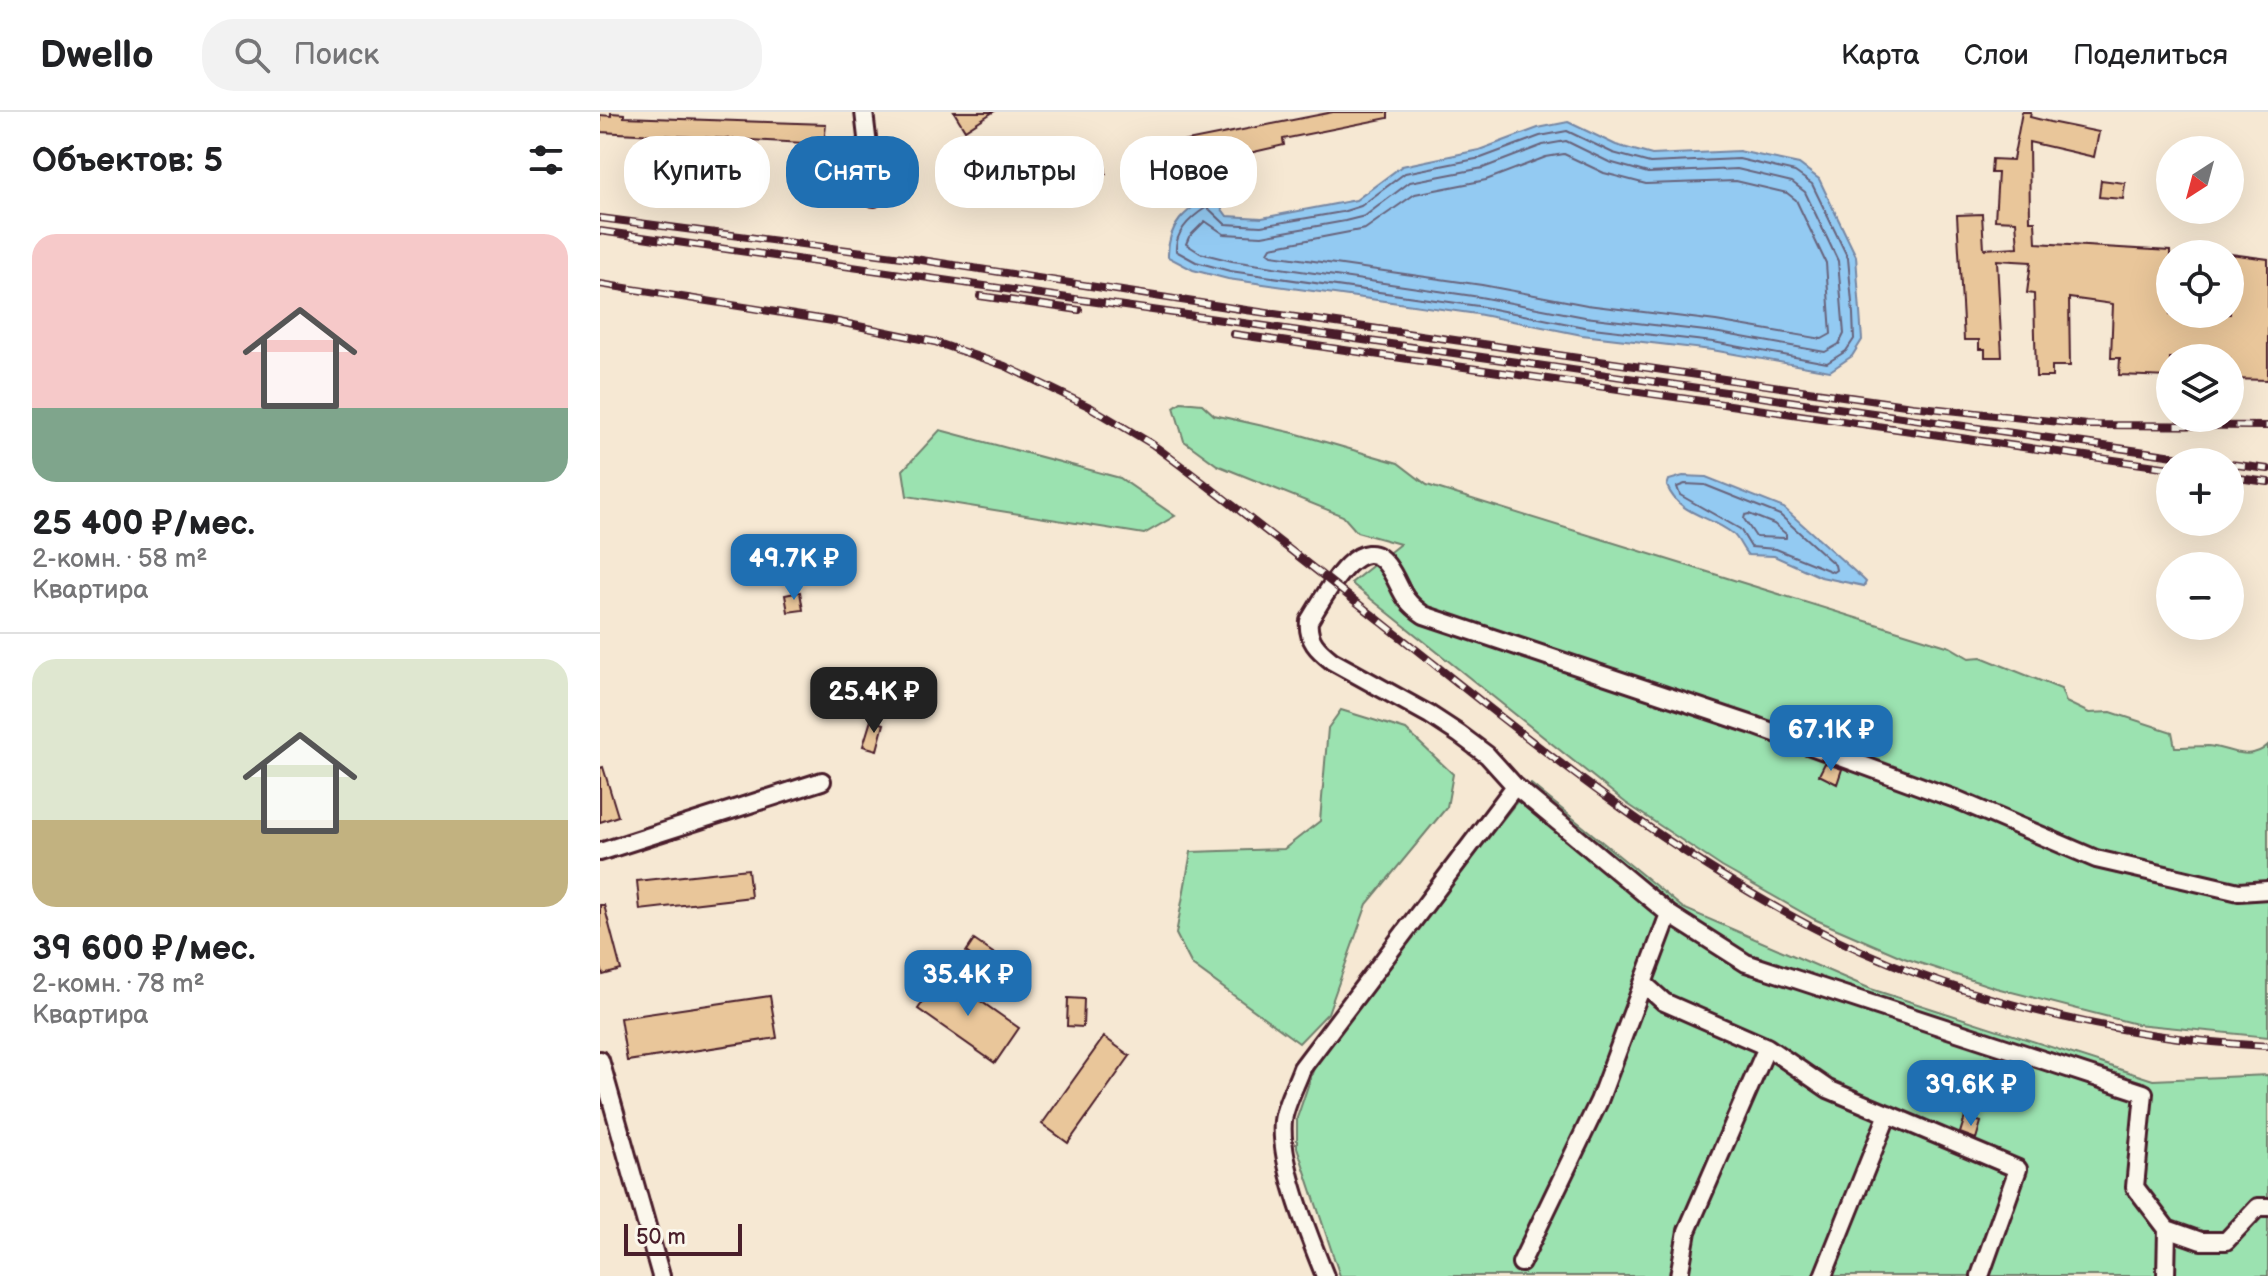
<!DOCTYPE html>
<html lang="ru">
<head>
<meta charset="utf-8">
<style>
  :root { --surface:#fff; --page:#f2f2f2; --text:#202124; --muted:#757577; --line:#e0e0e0; --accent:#1f6fb2 }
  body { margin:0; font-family:"Balsamiq Sans",sans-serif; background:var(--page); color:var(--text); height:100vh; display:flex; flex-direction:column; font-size:30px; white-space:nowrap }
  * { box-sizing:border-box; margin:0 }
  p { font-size:26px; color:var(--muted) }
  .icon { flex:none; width:44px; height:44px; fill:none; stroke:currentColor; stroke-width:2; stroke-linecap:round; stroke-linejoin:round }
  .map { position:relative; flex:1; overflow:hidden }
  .details { display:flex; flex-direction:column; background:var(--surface); width:600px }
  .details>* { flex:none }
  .guide { position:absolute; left:24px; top:24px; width:760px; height:72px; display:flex; gap:16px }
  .needle { width:52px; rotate:216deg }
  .buttons { position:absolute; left:1556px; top:24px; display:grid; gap:16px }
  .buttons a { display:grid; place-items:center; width:88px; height:88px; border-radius:50%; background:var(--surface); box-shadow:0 8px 32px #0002; font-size:40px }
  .scale { position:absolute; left:24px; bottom:20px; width:118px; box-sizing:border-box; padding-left:8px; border:4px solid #4a1f2b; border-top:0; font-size:22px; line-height:28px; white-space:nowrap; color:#4a1f2b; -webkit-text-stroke:6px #fbf7ec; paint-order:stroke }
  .price { position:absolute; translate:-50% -68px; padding:0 18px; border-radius:16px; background:var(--accent); color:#fff; font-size:26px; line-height:52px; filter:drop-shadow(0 2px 4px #0008) }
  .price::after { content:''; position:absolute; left:50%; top:48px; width:24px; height:18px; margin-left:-12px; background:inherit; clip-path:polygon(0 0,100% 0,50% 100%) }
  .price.current { background:#222; color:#fff }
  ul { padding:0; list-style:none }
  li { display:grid; align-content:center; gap:16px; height:424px; padding:0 32px }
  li+li { border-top:2px solid var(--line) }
  li span { display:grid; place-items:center; height:248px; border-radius:24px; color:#555 }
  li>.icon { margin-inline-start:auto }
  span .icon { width:144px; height:144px; fill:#fffc; stroke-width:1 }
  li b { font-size:34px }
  h2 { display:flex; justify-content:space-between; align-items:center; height:96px; padding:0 32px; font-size:34px }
  .tag { padding:0 28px; border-radius:32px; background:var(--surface); box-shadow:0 8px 32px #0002; font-size:28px; line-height:72px }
  .tag.current { background:var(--accent); color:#fff }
  header { display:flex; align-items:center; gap:48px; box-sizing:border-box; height:112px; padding:0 40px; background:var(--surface); border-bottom:2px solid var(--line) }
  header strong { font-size:38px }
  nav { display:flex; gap:44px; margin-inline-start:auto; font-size:28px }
  .search { width:560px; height:72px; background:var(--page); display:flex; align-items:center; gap:20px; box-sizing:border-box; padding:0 28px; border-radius:32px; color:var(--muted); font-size:30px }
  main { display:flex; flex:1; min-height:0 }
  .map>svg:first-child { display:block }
  .green { fill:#9be2b0; stroke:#72806e; stroke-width:2 }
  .water { fill:#93caf2; stroke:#7686a2; stroke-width:2 }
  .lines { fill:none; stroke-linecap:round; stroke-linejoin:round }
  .shore { stroke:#67637b; stroke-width:2 }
  .building { fill:#e9c69a; stroke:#4a1f2b; stroke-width:2 }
  .minor-casing { stroke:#4a1f2b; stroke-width:22 }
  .minor { stroke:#fbf7ec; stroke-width:16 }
  .rail-casing { stroke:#4a1f2b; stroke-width:8 }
  .rail { stroke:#fbf7ec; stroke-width:5; stroke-dasharray:15; stroke-linecap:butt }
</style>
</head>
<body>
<header>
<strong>Dwello</strong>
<div class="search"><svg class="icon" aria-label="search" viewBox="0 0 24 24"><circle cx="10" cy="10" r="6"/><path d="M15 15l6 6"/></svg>Поиск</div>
<nav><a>Карта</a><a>Слои</a><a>Поделиться</a></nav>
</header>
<main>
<section class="details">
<h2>Объектов: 5<svg class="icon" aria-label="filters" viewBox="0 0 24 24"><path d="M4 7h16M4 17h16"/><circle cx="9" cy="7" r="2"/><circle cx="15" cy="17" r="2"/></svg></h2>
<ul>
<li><span style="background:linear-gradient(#f6c9c9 70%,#7fa58c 0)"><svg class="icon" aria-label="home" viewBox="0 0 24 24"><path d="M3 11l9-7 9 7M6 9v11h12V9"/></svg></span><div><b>25 400 ₽/мес.</b><p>2-комн. · 58 m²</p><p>Квартира</p></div></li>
<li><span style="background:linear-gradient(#dfe7d0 65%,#c2b280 0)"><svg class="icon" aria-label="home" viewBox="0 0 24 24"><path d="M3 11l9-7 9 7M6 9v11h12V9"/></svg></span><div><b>39 600 ₽/мес.</b><p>2-комн. · 78 m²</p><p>Квартира</p></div></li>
</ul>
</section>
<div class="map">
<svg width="1668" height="1164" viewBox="0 0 1668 1164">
  <rect width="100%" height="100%" fill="#f6e8d3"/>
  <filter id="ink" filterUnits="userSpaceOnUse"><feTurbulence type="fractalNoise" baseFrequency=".0125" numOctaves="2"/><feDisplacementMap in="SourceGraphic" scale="16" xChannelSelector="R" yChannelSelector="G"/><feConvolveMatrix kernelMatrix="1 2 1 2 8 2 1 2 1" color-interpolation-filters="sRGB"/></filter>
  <g filter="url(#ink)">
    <path class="green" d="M581 290 602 292 614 303 694 321 798 351 827 373 1350 535 1369 546 1381 545 1461 577 1466 590 1489 601 1511 600 1572 620 1575 635C1586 635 1597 634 1608 634 1630 636 1649 651 1668 633V925L1536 912 1396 876 1304 846 1214 807 1122 755 1026 691 751 471 800 432 757 420 743 404 617 353 584 329 574 295Z
      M340 318 520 366 575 404 544 422 307 384 303 358Z
      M741 598 806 618 853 662 847 695 767 792 728 901 699 931 592 853 576 822 591 740 684 737 720 709 728 616Z
      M931 672 1083 796 1271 877 1553 968 1668 963V1164H740L697 1035V1006L714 956 788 853Z"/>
    <path class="water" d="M968 10 1016 33 1052 43 1139 39 1199 52 1219 67 1256 144 1262 228 1252 244 1230 259 1112 238 982 223 877 202 628 167 593 158 568 145C567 112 586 99 611 82L627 104 662 106 756 88 802 54 879 38 938 16Z
      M1083 364 1106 365 1184 396 1262 466 1266 470 1264 474 1221 465 1174 444 1148 443C1142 437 1139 427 1133 422 1110 403 1080 404 1067 374L1069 368Z"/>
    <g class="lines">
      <path class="shore" d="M967 19 1013 41 1050 51 1139 47 1195 60 1212 72 1248 146 1253 202 1254 227 1246 239 1227 251 1113 230 984 215 878 194 630 159 596 150 576 139C575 120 591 105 607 95L625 112 661 114 742 100 761 94 805 61 881 46 940 24Z
        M966 29 1009 50 1048 61 1137 57 1192 70 1205 80 1238 149 1244 222 1239 232 1225 240 1114 220 985 205 880 185 632 149 600 141 586 132 589 125 605 109 624 122 662 124 745 109 765 104 810 70 883 56 943 33Z
        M964 42 1004 61 1046 72 1136 69 1187 81 1196 88 1226 151 1231 222 1222 227 1116 209 987 193 882 173 672 143 668 140 671 135 765 117 815 82 886 68 946 45Z
        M1085 372 1105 373 1180 403 1235 453 1236 458 1233 460 1176 437 1151 435 1140 417 1080 383 1077 375Z
        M1149 402 1174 412 1186 422V426L1156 425 1144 407 1145 403Z"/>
    </g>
    <path class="building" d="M354 0H393L365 18Z
      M733 0H788V6L683 27 684 33 632 45 630 38 531 57 527 41Z
      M1422 0H1431L1430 5 1450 10 1499 20 1494 45 1429 30 1430 109H1435L1436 131 1570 139V202H1630V142L1668 147V268L1630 267V246H1570V265L1519 263 1520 246H1511L1513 192 1469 186 1470 254H1452V265H1436L1434 182 1427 181 1431 150 1397 148 1402 245H1385V237H1379V228H1364L1357 103 1382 102 1384 137 1418 135 1416 109 1395 108 1398 61H1391L1392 47 1413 48Z
      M11 1 24 2V5L226 12 224 32 0 20V3L11 4Z
      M504 46 506 62 478 64 479 76 451 79 450 67 440 68 438 52Z
      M1501 68 1525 71 1523 87 1499 85Z
      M220 424 237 429 230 452 213 447Z
      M200 480 203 498 188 500 185 483Z
      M271 608 284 612 277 638 263 634Z
      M1225 651 1242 657 1237 672 1219 663Z
      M3 655 18 704 0 710V656Z
      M148 757 151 785 40 798 37 769Z
      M0 793H4L21 858 3 863 0 852Z
      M374 828 399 845 390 857 366 840Z
      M342 862 419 916 395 951 318 897Z
      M170 884 177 926 27 949 20 906Z
      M468 886 484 887 483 915 467 914Z
      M504 925 530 944 468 1031 442 1012Z
      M1365 1005 1381 1010 1376 1027 1360 1021Z"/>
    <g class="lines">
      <g class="minor-casing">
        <path id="minor" d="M264 0 274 85
          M0 740 222 669
          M1043 871 1064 890 1167 935 1087 1119 1079 1164
          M1167 935 1228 977 1418 1057 1380 1164
          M0 948 61 1164
          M1567 1117 1601 1129H1626L1658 1095H1668
          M921 1151 999 989 1069 802
          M725 1164C709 1124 679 1052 683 1009 685 992 696 973 702 956L915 674
          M1223 1164 1288 1002
          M1566 1164 1567 1117 1535 1075 1544 981 1146 851 1069 802 915 674 887 643 859 622 830 603 732 549C718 538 707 528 709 509 722 489 759 414 787 453 803 475 798 485 824 503L1156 614 1358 688 1496 747 1639 780 1668 778"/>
      </g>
      <use href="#minor" class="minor"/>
      <g class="rail-casing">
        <path id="rail" d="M0 106 302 145 646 198 1312 294 1487 313 1668 314
          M0 119 1616 350
          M0 172 239 210 335 230 405 254 490 295 552 332C648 403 741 478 834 552 955 649 1075 743 1212 815 1345 885 1519 927 1668 934
          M380 184 479 198
          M633 222 1570 356
          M1630 352 1668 357
          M1630 365 1668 370"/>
      </g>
      <use href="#rail" class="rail"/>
    </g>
  </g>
</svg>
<div class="buttons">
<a><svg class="needle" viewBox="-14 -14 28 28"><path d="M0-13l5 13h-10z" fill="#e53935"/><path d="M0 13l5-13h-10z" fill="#757577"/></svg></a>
<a><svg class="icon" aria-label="locate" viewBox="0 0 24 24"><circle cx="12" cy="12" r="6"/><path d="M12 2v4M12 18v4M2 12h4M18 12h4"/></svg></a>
<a><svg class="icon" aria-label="layers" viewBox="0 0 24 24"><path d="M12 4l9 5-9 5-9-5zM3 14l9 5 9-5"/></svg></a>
<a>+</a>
<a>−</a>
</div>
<div class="scale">50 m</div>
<b class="price" style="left:194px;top:490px">49.7K ₽</b>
<b class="price current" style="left:274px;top:623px">25.4K ₽</b>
<b class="price" style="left:1231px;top:661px">67.1K ₽</b>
<b class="price" style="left:368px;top:906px">35.4K ₽</b>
<b class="price" style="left:1371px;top:1016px">39.6K ₽</b>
<div class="guide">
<a class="tag">Купить</a>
<a class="tag current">Снять</a>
<a class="tag">Фильтры</a>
<a class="tag">Новое</a>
</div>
</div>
</main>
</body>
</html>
